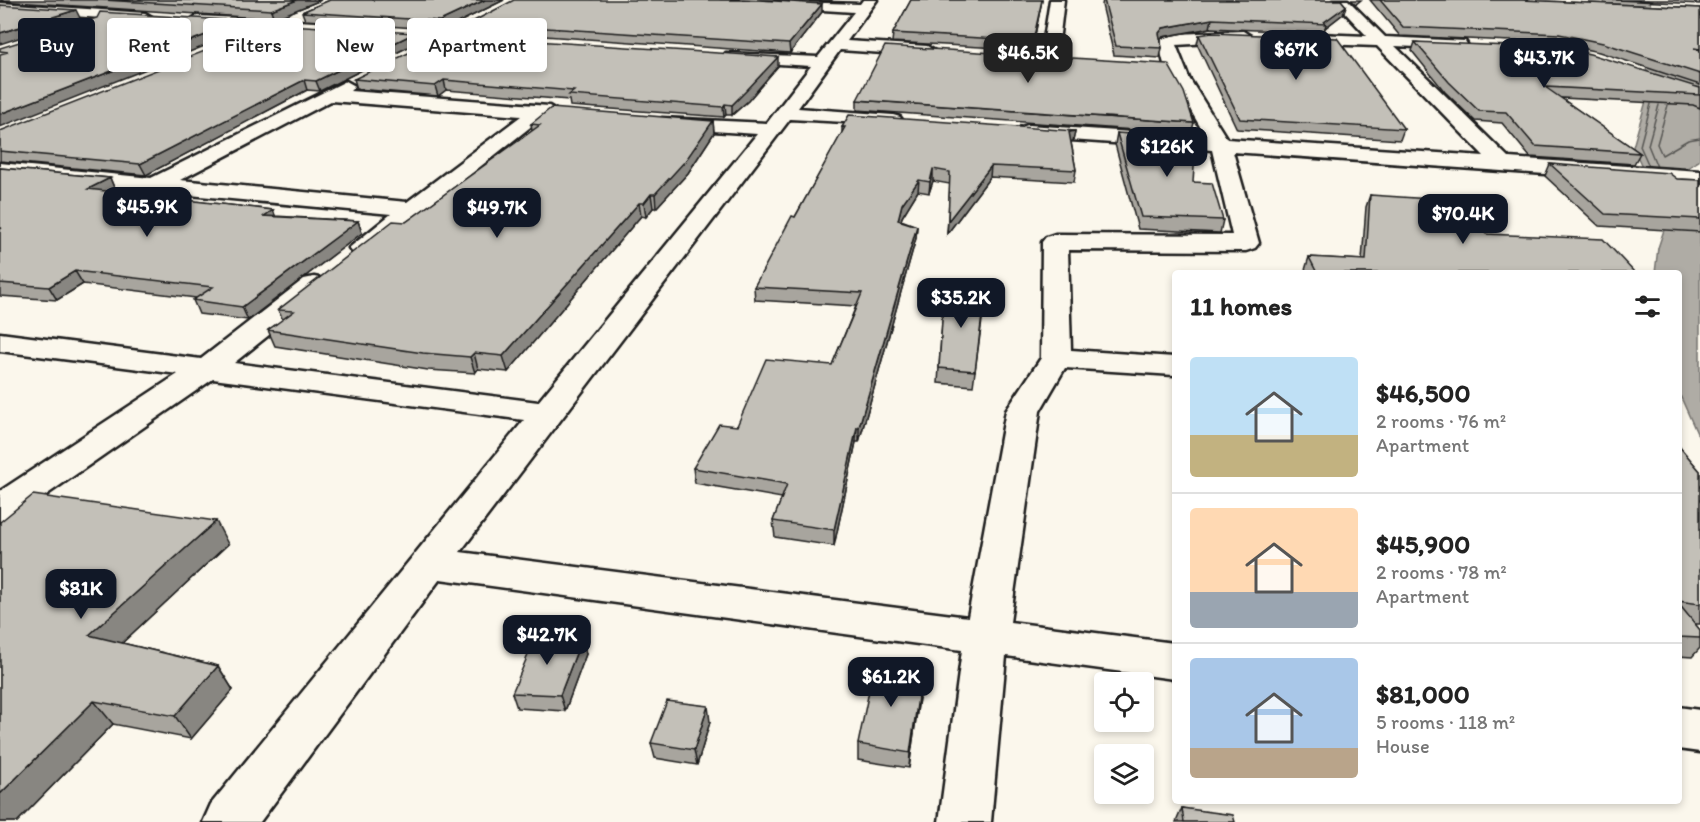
<!DOCTYPE html>
<html lang="en">
<head>
<meta charset="utf-8">
<style>
  :root { --surface:#fff; --page:#f6f6f6; --text:#222; --muted:#767676; --line:#e0e0e0; --accent:#111827 }
  body { margin:0; font-family:Itim,sans-serif; background:var(--page); color:var(--text); height:100vh; display:flex; flex-direction:column; font-size:22px; white-space:nowrap }
  * { box-sizing:border-box; margin:0 }
  p { font-size:20px; color:var(--muted) }
  .icon { flex:none; width:33px; height:33px; fill:none; stroke:currentColor; stroke-width:2; stroke-linecap:round; stroke-linejoin:round }
  .map { position:relative; flex:1; overflow:hidden }
  .panel { position:absolute; left:1172px; top:270px; width:510px; height:534px; display:flex; flex-direction:column; background:var(--surface); border-radius:6px; box-shadow:0 3px 9px #0003 }
  .panel>* { flex:none }
  .guide { position:absolute; left:18px; top:18px; width:570px; height:54px; display:flex; gap:12px }
  .controls { position:absolute; left:1094px; top:672px; display:grid; gap:12px }
  .controls a { display:grid; place-items:center; width:60px; height:60px; border-radius:6px; background:var(--surface); box-shadow:0 3px 9px #0003; font-size:30px }
  .price { position:absolute; translate:-50% -51px; padding:0 14px; border-radius:12px; background:var(--accent); color:#fff; font-size:20px; line-height:39px; filter:drop-shadow(0 2px 3px #0008) }
  .price::after { content:''; position:absolute; left:50%; top:36px; width:18px; height:14px; margin-left:-9px; background:inherit; clip-path:polygon(0 0,100% 0,50% 100%) }
  .price.selected { background:#222; color:#fff }
  ul { padding:0; list-style:none }
  li { display:flex; align-items:center; gap:18px; height:150px; padding:0 18px }
  li+li { border-top:2px solid var(--line) }
  li span { display:grid; place-items:center; flex:none; width:168px; height:120px; border-radius:6px; color:#555 }
  li>.icon { margin-inline-start:auto }
  span .icon { width:72px; height:72px; fill:#fffc; stroke-width:1 }
  li b { font-size:26px }
  h2 { display:flex; justify-content:space-between; align-items:center; height:72px; padding:0 18px; font-size:26px }
  .tag { padding:0 21px; border-radius:6px; background:var(--surface); box-shadow:0 3px 9px #0003; font-size:21px; line-height:54px }
  .tag.selected { background:var(--accent); color:#fff }
  .map>svg:first-child { display:block }
  .water { fill:#afaca5; stroke:#74726e; stroke-width:1.5 }
  .lines { fill:none; stroke-linecap:round; stroke-linejoin:round }
  .shore { stroke:#575653; stroke-width:1.5 }
  .minor-casing { stroke:#1c1c1c; stroke-width:5 }
  .minor { fill:#fbf7ec; fill-rule:evenodd }
  .wall { fill:#a8a59e; stroke:#1c1c1c; stroke-width:1.5 }
  .shaded-wall { fill:#888681; stroke:#1c1c1c; stroke-width:1.5 }
  .building { fill:#c3c0b8; stroke:#1c1c1c; stroke-width:1.5 }
</style>
</head>
<body>
<div class="map">
<svg width="1700" height="822" viewBox="0 0 1700 822">
  <rect width="100%" height="100%" fill="#fbf7ec"/>
  <filter id="ink" filterUnits="userSpaceOnUse"><feTurbulence type="fractalNoise" baseFrequency=".0167" numOctaves="2"/><feDisplacementMap in="SourceGraphic" scale="12" xChannelSelector="R" yChannelSelector="G"/><feConvolveMatrix kernelMatrix="1 2 1 2 8 2 1 2 1" color-interpolation-filters="sRGB"/></filter>
  <g filter="url(#ink)">
    <path class="water" d="M1603 0H1648L1679 58 1700 77V160L1663 184 1700 232V440L1679 393 1678 273H1655L1658 248 1667 221 1633 147 1650 87 1642 47 1614 18Z"/>
    <g class="lines">
      <path class="shore" d="M1668 105 1657 144 1662 155 1688 140 1700 138
        M1649 166 1640 146 1651 104
        M1657 167 1648 145 1659 105"/>
      <g class="minor-casing">
        <path id="minor" d="M722 0 860 4 863 0H877L847 41 927 46 935 51 927 56 840 50 798 108 893 115 900 117 903 121 900 125 790 119 460 552 968 617 1006 411 1041 358 1042 242 1046 237 1055 234 1232 235 1212 150 1028 137 1021 135 1018 131 1021 127 1028 125 1206 137 1164 64 1161 52 1162 39 1178 34 1243 31 1251 36 1243 41 1176 45 1189 78 1227 139 1484 156 1377 46 1292 43 1284 38 1292 33 1367 36 1333 0H1348L1385 37 1465 41 1467 44 1459 49 1395 46 1509 158 1700 171V185L1233 152 1259 243 1255 248 1246 251 1068 250 1071 350 1174 357V375L1065 368 1040 411 1010 622 1174 643V679L1006 656 991 822H939L962 650 440 579 260 822H203L211 804 524 420 213 379 13 518 0 522V491L178 374 0 351V333L201 359 304 279 314 277 324 279 328 285 324 291 234 363 538 402 757 134 669 128 662 126 659 122 662 118 767 123 811 66 732 61 724 56 726 53 818 57 854 12 729 4Z
          M1050 0H1064L1057 59 1049 64 1041 59Z
          M0 3 145 13 152 17 145 21 0 11Z
          M197 16 316 22 324 27 316 32 192 23 190 20Z
          M370 25 489 33 497 38 489 43 365 33 362 30Z
          M346 81 355 86 350 91 549 106 559 112 556 116 543 117 371 253 362 256 353 253 349 248 391 214 0 177V163L151 178ZM331 101 521 116 407 202 180 180Z
          M1678 707 1700 710V752L1678 749Z"/>
      </g>
      <use href="#minor" class="minor"/>
    </g>
    <path class="wall" d="M0 0H321L274 19 0 1Z
      M330 0H504L443 30 305 20 302 12Z
      M789 0H832L831 1Z
      M911 0H1042L1032 50 892 42 893 33Z
      M1103 0H1341L1346 6 1343 14 1325 28 1324 33 1210 28 1162 37 1160 39 1162 48 1160 58 1114 55 1102 5Z
      M1351 0H1361L1356 4Z
      M1370 0H1522L1700 8V85L1599 52 1555 43 1400 36Z
      M1616 0H1700V4Z
      M822 12 790 53 472 31 470 23Z
      M1199 35 1404 129 1400 140 1237 129 1197 44Z
      M418 42 320 91 307 90 146 175 0 161V131Z
      M1415 42 1700 88V108L1693 105 1561 98 1640 153 1634 164 1530 157 1502 123 1475 121 1445 92 1412 51Z
      M778 66 748 101 732 115H726L724 117 570 106 569 100 446 90 438 96 357 89 354 79Z
      M857 100 1194 123 1191 134 857 110Z
      M713 121 714 133 688 173 656 208H653L646 217 641 216 508 372 478 369 475 373 428 370 275 346 268 330 283 320 278 310 406 222 532 131 531 124Z
      M842 127 1075 131 1073 141 1071 142 1076 170 1074 182 990 177 947 234 950 184 933 181 929 193 918 191 902 217 901 220 917 226 916 238 859 442H856L834 546 775 537 773 521 782 498 695 483 693 468 737 426 832 365 856 306 755 300 754 287 795 217 842 133Z
      M1117 133 1193 182 1223 220 1220 233 1138 229 1115 144Z
      M1550 164 1677 179 1700 180V232L1599 226 1545 176Z
      M0 168 110 178 115 190 113 192 273 210 275 216 358 221 362 233 248 320 199 314 193 300 196 298 83 284 57 300 0 296Z
      M1370 195 1486 234 1635 273H1306L1305 270 1309 257 1362 260 1366 207Z
      M944 289 984 306 973 386 938 383Z
      M1678 445 1700 471V624H1695L1700 630V648L1692 657 1678 656Z
      M0 522 228 544 122 643 218 666 233 690 191 739 113 724 17 822H0Z
      M582 638 586 654 565 711 517 708 512 693Z
      M921 684 909 768 858 760V744Z
      M710 722 697 765 655 758 651 743Z
      M1182 808 1235 822H1176Z"/>
    <path class="shaded-wall" d="M297 0H321L274 19 271 10Z
      M485 0H504L443 30 440 21Z
      M1042 0 1032 50 1033 41Z
      M822 4V12L790 53 789 44Z
      M1346 6 1343 14 1325 28 1326 24 1324 22Z
      M76 10 80 18 0 44V33Z
      M1212 19 1210 28 1162 37 1158 42 1159 33 1163 28Z
      M242 21 245 30 0 127V114Z
      M415 33 418 42 320 91 316 81Z
      M778 57V66L748 101 732 115V105Z
      M304 80 307 90 146 175 140 164Z
      M444 80 446 90 438 96 435 86Z
      M725 104 726 115 724 117 723 107Z
      M713 121 714 133 688 173 656 208 655 194Z
      M1075 131 1073 141 1068 143 1069 132Z
      M991 166 990 177 947 234 948 221Z
      M933 169V181L929 193 930 182Z
      M110 178 115 190 94 201 88 189Z
      M919 180 918 191 902 217 898 232V220L902 204Z
      M651 194 653 208 646 217 644 203Z
      M639 203 641 216 508 372 503 356Z
      M273 210 278 223 264 216Z
      M358 221 362 233 248 320 242 307Z
      M917 226 916 238 859 442V427Z
      M75 271 83 284 57 300 49 287Z
      M474 353 478 369 475 373 470 357Z
      M857 427 856 442 834 546V530Z
      M216 521 228 544 106 658 89 635Z
      M582 638 586 654 565 711 560 695Z
      M218 666 233 690 191 739 175 716Z
      M922 669 921 684 909 768 910 753Z
      M94 701 113 724 17 822H0V794Z
      M708 706 710 722 697 765 694 750Z"/>
    <path class="building" d="M103 0H297L271 10Z
      M330 0H485L440 21 302 12Z
      M514 0H759L822 4 789 44 470 23Z
      M911 0H1042L1033 41 893 33Z
      M1104 0H1341L1346 6 1324 22 1326 24 1212 19 1163 28 1159 33 1162 48 1116 46Z
      M1380 0H1522L1700 8V49L1694 48 1700 51V74L1603 43 1559 34 1403 27Z
      M0 5 76 10 0 33Z
      M100 12 242 21 0 114V54L8 52 0 51V48L97 18Z
      M274 24 415 33 316 81 304 80 140 164 0 151V131Z
      M1212 33 1337 38 1404 129 1240 119 1199 35Z
      M446 35 778 57 747 90 732 105 725 104 723 107 569 95 574 91 444 80 435 86 354 79Z
      M1415 42 1559 48 1590 54 1700 88V95L1545 87 1640 153 1535 146 1506 112 1479 111 1449 82Z
      M885 46 1168 64 1184 92 1194 123 857 100Z
      M551 108 713 121 686 160 655 194H651L644 203H639L503 356 474 353 470 357 423 353 268 330 294 311 278 310 393 221 406 222 540 125 531 124Z
      M849 115 1075 131 1069 132 1076 170 991 166 948 221 950 172 933 169 930 182 919 180 902 204 898 220 917 226 859 427H857L834 530 773 521 787 484 693 468 719 424 737 426 766 359 832 365 862 293 754 287 792 216 795 217 845 127H842Z
      M1117 133 1196 139 1193 182 1212 183 1223 220 1141 217Z
      M1550 164 1669 173 1677 179 1700 180V219L1605 214Z
      M0 168 110 178 88 189 273 210 264 216 358 221 242 307 193 300 213 287 75 271 49 287 0 283V229L2 228H0Z
      M1370 195 1461 201 1486 234 1603 239 1635 273H1317L1309 257 1366 260Z
      M944 289 985 292 975 371 939 368Z
      M1678 445 1700 471V604L1678 601Z
      M33 495 216 521 89 635 218 666 175 716 94 701 0 794V522Z
      M1678 603 1700 630V638L1678 637Z
      M536 636 582 638 560 695 512 693Z
      M875 662 922 669 910 753 858 744Z
      M667 701 708 706 694 750 651 743Z
      M1182 808 1233 815 1235 822H1184Z"/>
  </g>
</svg>
<div class="controls">
<a><svg class="icon" aria-label="locate" viewBox="0 0 24 24"><circle cx="12" cy="12" r="6"/><path d="M12 2v4M12 18v4M2 12h4M18 12h4"/></svg></a>
<a><svg class="icon" aria-label="layers" viewBox="0 0 24 24"><path d="M12 4l9 5-9 5-9-5zM3 14l9 5 9-5"/></svg></a>
</div>
<b class="price" style="left:1296px;top:81px">$67K</b>
<b class="price selected" style="left:1028px;top:84px">$46.5K</b>
<b class="price" style="left:1544px;top:89px">$43.7K</b>
<b class="price" style="left:1167px;top:178px">$126K</b>
<b class="price" style="left:147px;top:238px">$45.9K</b>
<b class="price" style="left:497px;top:239px">$49.7K</b>
<b class="price" style="left:1463px;top:245px">$70.4K</b>
<b class="price" style="left:961px;top:329px">$35.2K</b>
<b class="price" style="left:81px;top:620px">$81K</b>
<b class="price" style="left:547px;top:666px">$42.7K</b>
<b class="price" style="left:891px;top:708px">$61.2K</b>
<div class="guide">
<a class="tag selected">Buy</a>
<a class="tag">Rent</a>
<a class="tag">Filters</a>
<a class="tag">New</a>
<a class="tag">Apartment</a>
</div>
<section class="panel">
<h2>11 homes<svg class="icon" aria-label="filters" viewBox="0 0 24 24"><path d="M4 7h16M4 17h16"/><circle cx="9" cy="7" r="2"/><circle cx="15" cy="17" r="2"/></svg></h2>
<ul>
<li><span style="background:linear-gradient(#bfe0f5 65%,#c2b280 0)"><svg class="icon" aria-label="home" viewBox="0 0 24 24"><path d="M3 11l9-7 9 7M6 9v11h12V9"/></svg></span><div><b>$46,500</b><p>2 rooms · 76 m²</p><p>Apartment</p></div></li>
<li><span style="background:linear-gradient(#ffd9b3 70%,#9aa5b1 0)"><svg class="icon" aria-label="home" viewBox="0 0 24 24"><path d="M3 11l9-7 9 7M6 9v11h12V9"/></svg></span><div><b>$45,900</b><p>2 rooms · 78 m²</p><p>Apartment</p></div></li>
<li><span style="background:linear-gradient(#a9c7e8 75%,#b9a48a 0)"><svg class="icon" aria-label="home" viewBox="0 0 24 24"><path d="M3 11l9-7 9 7M6 9v11h12V9"/></svg></span><div><b>$81,000</b><p>5 rooms · 118 m²</p><p>House</p></div></li>
</ul>
</section>
</div>
</body>
</html>
